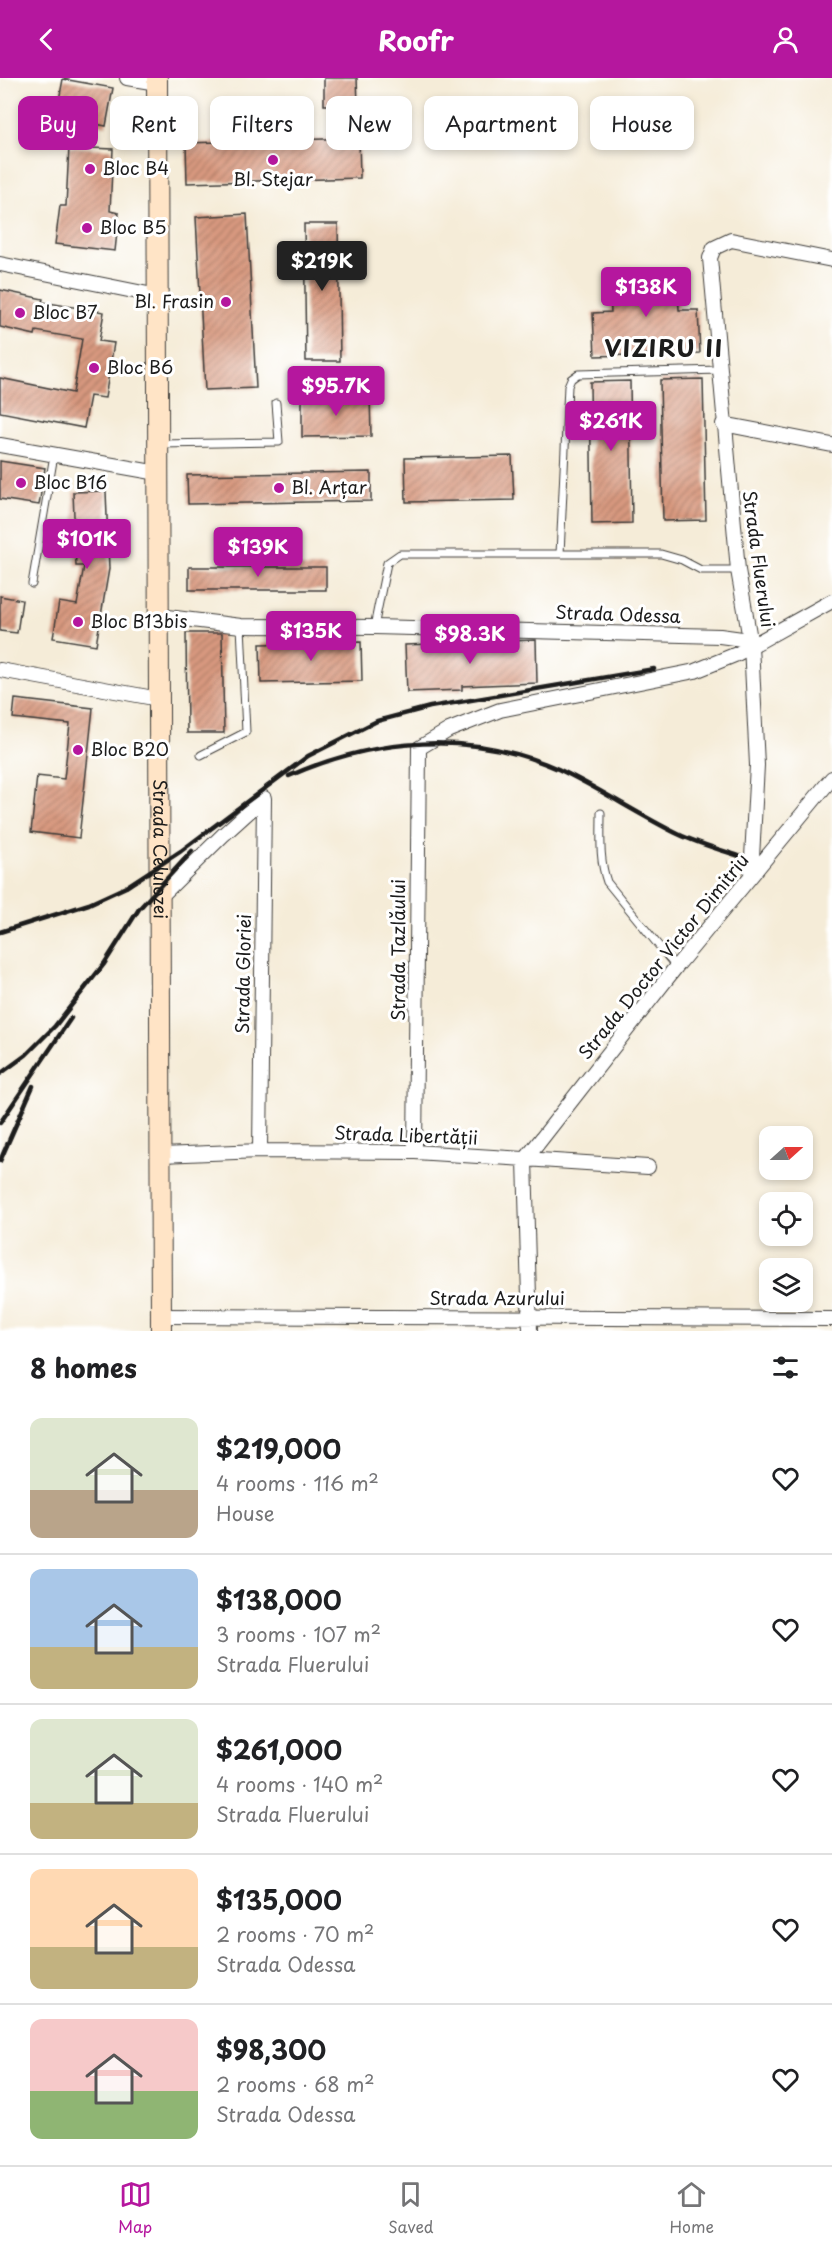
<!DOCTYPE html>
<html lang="en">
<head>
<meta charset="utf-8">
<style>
  :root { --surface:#fff; --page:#f2f2f2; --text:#202124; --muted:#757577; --line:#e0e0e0; --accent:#b5179e }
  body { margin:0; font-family:"Playpen Sans",sans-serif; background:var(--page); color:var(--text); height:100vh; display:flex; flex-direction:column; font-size:22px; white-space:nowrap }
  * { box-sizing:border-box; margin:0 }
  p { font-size:20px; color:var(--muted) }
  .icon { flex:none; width:33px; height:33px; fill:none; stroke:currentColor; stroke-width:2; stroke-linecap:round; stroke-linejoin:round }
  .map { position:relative; height:1253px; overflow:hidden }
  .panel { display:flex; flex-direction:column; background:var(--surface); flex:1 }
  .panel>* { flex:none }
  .top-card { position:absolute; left:18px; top:18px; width:796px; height:54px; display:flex; gap:12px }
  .needle { width:39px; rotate:69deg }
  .controls { position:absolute; left:759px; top:1048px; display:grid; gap:12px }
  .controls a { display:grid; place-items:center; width:54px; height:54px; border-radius:12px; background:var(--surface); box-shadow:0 3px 9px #0003; font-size:30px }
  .price { position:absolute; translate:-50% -51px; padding:0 14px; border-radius:6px; background:var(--accent); color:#fff; font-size:20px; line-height:39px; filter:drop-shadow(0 2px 3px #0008) }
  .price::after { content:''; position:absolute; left:50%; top:36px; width:18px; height:14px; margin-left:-9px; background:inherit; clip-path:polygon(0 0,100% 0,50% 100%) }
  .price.active { background:#222; color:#fff }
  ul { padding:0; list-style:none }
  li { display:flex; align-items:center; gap:18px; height:150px; padding:0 30px }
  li+li { border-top:2px solid var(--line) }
  li span { display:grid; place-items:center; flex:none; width:168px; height:120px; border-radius:12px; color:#555 }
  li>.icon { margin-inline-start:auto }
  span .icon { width:72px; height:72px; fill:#fffc; stroke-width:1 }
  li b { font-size:26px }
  h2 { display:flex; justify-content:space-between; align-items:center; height:72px; padding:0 30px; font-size:26px }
  .pill { padding:0 21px; border-radius:12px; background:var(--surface); box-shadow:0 3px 9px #0003; font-size:21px; line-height:54px }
  .pill.active { background:var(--accent); color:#fff }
  header { display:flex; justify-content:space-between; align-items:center; height:78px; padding:0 30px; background:var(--accent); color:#fff; font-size:27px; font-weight:700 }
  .menu { display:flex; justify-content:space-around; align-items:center; height:84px; border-top:2px solid var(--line); background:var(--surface); font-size:16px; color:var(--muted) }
  .menu a { display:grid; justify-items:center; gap:3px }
  .menu .active { color:var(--accent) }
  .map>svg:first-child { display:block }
  .building { fill:url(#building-hatch) }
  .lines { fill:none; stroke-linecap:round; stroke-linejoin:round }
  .lane-casing { stroke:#3d3b38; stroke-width:9 }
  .street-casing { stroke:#3d3b38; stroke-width:16 }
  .secondary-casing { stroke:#3d3b38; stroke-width:22 }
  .lane { stroke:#fff; stroke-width:7 }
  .street { stroke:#fff; stroke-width:14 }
  .secondary { stroke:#ffe4c6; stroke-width:20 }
  .rail { stroke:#1c1c1c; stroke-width:4.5 }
  .poi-dot { fill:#b5179e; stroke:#fff; stroke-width:2 }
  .labels { text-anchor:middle; stroke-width:6; stroke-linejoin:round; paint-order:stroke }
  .poi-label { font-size:18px; fill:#1c1c1c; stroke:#fff; text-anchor:start }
  .street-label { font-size:18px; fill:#1c1c1c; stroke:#fff }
  .district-label { font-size:24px; font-weight:bold; letter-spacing:1.5px; fill:#1c1c1c; stroke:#fff }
</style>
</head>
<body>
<header><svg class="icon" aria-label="back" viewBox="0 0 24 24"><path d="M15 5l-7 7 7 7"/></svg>Roofr<svg class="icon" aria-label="person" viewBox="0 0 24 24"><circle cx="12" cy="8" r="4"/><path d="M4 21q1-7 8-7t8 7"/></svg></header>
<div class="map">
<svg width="832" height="1253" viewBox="0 0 832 1253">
  <defs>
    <pattern id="building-hatch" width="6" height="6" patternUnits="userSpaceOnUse" patternTransform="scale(1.5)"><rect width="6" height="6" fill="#d8997f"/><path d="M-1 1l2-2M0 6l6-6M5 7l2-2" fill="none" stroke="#ae7c67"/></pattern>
  </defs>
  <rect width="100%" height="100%" fill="#fff"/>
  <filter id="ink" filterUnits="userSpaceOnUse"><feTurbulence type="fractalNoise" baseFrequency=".0167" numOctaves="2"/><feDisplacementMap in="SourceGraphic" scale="12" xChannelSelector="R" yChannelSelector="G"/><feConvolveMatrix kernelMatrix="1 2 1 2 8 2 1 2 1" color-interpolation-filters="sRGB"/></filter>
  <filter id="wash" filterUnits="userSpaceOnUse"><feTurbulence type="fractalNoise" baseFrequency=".008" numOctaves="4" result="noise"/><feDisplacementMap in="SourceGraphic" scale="24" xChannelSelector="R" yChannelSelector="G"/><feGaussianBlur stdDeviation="1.35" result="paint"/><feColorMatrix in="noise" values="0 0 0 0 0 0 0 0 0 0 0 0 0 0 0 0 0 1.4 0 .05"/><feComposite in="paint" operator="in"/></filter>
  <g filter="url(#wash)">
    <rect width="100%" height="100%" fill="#f5ecd8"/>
    <g id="blocks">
      <path class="building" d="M324 0H357L358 27H324Z
        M63 1 113 10 106 48 56 38Z
        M359 60 360 100 187 105 186 65Z
        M69 69 113 71 110 133 119 135 115 173 55 166 60 128H66Z
        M247 136 256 310 205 312 196 139Z
        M304 146H338L340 283H306Z
        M677 194 679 232H698L700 275 595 278 593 235 611 234 609 197Z
        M0 212 43 221 42 224 104 234 99 263 114 265 105 320 90 318 84 350 0 334V300L73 315 82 261 36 253 35 257 0 249Z
        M703 301 706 442 663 443 660 302Z
        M630 303 632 445 592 446 590 304Z
        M370 318 371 358 302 359V319Z
        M512 378 514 422 406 424 405 380Z
        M0 383 45 390 39 427 0 421Z
        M371 394V423L188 426 187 397Z
        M106 413 109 491 96 567 53 560 59 524 77 527 84 488H76L73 414Z
        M189 489H326V512H189Z
        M0 518 22 522 17 555 0 553Z
        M186 555H222L224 655H187Z
        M536 562 537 605 462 608V612L407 614 405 567Z
        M361 564 362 603 261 605 260 566Z
        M15 621 93 630 79 760 31 754 37 698 64 701 70 646 13 640Z"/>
    </g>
  </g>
  <g filter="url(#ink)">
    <use href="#blocks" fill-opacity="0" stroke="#3d3b38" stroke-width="1.5"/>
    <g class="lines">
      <g class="lane-casing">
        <path id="lane" d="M161 366 279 364 276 325
          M560 476 568 308 571 301 578 296 719 292
          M32 506 54 377
          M374 549 387 485 400 476H661L682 482 701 492H738
          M201 677 246 654 241 548
          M601 735C601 759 599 781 607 804L676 889"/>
      </g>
      <g class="street-casing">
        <path id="street" d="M127 0 157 5
          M0 186 158 218
          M723 346 832 367
          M0 367 158 395
          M159 538 241 548 374 549 720 558 742 561 751 567
          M0 592 159 621
          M751 798 757 687 751 567 738 492 710 180 714 170 731 162 832 182
          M159 820 223 757 264 720
          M260 1073 264 720
          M415 1074 419 670 449 652 500 632 695 593 737 576 832 523
          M161 1077 260 1073 415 1074 648 1089
          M161 1238 832 1241
          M530 1253 525 1082 676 889 832 700"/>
      </g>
      <g class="secondary-casing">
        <g id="secondary">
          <path id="s1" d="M157 0 161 1253"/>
        </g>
      </g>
      <use href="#lane" class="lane"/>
      <use href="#street" class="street"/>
      <use href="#secondary" class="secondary"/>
      <path class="rail" d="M289 698C375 660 470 652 558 691 599 710 637 736 678 756 699 766 721 772 742 779
        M0 854 89 826 126 809 181 773 308 678 377 643 430 629 654 591
        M0 996 26 977 55 948 104 886 139 831 192 773
        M0 1045 71 940
        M0 1083 33 1008"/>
    </g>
  </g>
  <g class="poi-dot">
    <circle cx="273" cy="82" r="6"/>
    <circle cx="90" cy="91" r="6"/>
    <circle cx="87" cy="150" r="6"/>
    <circle cx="226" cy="224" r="6"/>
    <circle cx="20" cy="235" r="6"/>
    <circle cx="94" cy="290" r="6"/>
    <circle cx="21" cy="405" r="6"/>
    <circle cx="279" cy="410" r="6"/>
    <circle cx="78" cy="544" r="6"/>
    <circle cx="78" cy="672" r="6"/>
  </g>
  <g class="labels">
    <g class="poi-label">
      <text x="102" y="97">Bloc B4</text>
      <text x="273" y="108" text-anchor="middle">Bl. Stejar</text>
      <text x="99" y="156">Bloc B5</text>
      <text x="214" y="230" text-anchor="end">Bl. Frasin</text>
      <text x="32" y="241">Bloc B7</text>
      <text x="106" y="296">Bloc B6</text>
      <text x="33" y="411">Bloc B16</text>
      <text x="291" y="416">Bl. Arțar</text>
      <text x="90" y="550">Bloc B13bis</text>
      <text x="90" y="678">Bloc B20</text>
    </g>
    <g class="street-label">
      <text transform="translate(758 481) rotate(82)" y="6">Strada Fluerului</text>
      <text transform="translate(618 537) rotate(2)" y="6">Strada Odessa</text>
      <text dy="6" stroke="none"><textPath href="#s1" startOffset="771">Strada Celulozei</textPath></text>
      <text transform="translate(399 872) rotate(-90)" y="6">Strada Tazlăului</text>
      <text transform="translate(664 879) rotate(-51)" y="6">Strada Doctor Victor Dimitriu</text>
      <text transform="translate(244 896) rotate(-89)" y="6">Strada Gloriei</text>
      <text transform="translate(406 1058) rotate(2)" y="6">Strada Libertății</text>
      <text x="497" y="1227">Strada Azurului</text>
    </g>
    <g class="district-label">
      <text x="664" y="279">VIZIRU II</text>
    </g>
  </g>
</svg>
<div class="controls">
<a><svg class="needle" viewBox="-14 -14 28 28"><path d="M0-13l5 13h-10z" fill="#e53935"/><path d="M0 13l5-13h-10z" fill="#757577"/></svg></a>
<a><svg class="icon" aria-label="locate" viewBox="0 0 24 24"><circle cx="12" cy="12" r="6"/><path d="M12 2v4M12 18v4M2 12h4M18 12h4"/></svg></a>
<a><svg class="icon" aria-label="layers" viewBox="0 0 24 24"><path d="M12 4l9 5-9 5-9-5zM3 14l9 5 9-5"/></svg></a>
</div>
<b class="price active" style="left:322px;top:214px">$219K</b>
<b class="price" style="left:646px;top:240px">$138K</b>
<b class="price" style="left:336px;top:339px">$95.7K</b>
<b class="price" style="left:611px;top:374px">$261K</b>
<b class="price" style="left:87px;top:492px">$101K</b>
<b class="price" style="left:258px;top:500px">$139K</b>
<b class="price" style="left:311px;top:584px">$135K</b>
<b class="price" style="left:470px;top:587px">$98.3K</b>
<div class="top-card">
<a class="pill active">Buy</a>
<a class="pill">Rent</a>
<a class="pill">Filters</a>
<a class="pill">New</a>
<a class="pill">Apartment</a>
<a class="pill">House</a>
</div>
</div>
<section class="panel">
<h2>8 homes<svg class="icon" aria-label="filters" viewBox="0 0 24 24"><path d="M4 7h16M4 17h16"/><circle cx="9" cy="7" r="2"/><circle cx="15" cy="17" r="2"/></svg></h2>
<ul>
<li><span style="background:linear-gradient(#dfe7d0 60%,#b9a48a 0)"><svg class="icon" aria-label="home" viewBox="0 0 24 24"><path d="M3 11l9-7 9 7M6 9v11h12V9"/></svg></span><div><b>$219,000</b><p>4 rooms · 116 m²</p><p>House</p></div><svg class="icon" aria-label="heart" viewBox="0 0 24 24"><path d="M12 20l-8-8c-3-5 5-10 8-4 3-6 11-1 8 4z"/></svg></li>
<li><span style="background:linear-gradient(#a9c7e8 65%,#c2b280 0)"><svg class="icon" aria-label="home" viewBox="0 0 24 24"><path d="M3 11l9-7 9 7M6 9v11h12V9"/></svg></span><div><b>$138,000</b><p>3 rooms · 107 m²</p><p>Strada Fluerului</p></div><svg class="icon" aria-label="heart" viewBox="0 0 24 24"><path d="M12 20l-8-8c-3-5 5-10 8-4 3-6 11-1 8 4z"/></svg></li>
<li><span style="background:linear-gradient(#dfe7d0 70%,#c2b280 0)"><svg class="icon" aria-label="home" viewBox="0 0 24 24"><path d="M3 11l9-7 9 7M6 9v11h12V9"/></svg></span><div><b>$261,000</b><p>4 rooms · 140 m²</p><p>Strada Fluerului</p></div><svg class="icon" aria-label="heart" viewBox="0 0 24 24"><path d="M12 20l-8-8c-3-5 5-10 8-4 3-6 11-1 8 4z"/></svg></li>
<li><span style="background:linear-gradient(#ffd9b3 65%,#c2b280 0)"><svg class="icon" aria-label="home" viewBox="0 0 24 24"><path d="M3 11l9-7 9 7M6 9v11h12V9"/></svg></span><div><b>$135,000</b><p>2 rooms · 70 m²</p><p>Strada Odessa</p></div><svg class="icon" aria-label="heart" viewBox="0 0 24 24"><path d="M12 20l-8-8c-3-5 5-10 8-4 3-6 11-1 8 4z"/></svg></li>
<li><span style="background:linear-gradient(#f6c9c9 60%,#8fb573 0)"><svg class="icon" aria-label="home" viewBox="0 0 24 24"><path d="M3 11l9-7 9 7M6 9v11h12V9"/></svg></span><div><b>$98,300</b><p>2 rooms · 68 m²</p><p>Strada Odessa</p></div><svg class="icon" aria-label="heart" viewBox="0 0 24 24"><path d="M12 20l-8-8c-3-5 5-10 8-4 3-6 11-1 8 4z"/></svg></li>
</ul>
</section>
<nav class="menu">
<a class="active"><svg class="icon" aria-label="map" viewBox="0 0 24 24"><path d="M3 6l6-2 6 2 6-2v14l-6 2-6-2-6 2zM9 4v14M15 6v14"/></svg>Map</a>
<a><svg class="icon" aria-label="saved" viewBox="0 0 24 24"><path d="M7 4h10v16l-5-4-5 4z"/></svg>Saved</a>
<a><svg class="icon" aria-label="home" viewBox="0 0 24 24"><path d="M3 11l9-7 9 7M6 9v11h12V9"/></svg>Home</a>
</nav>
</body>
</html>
